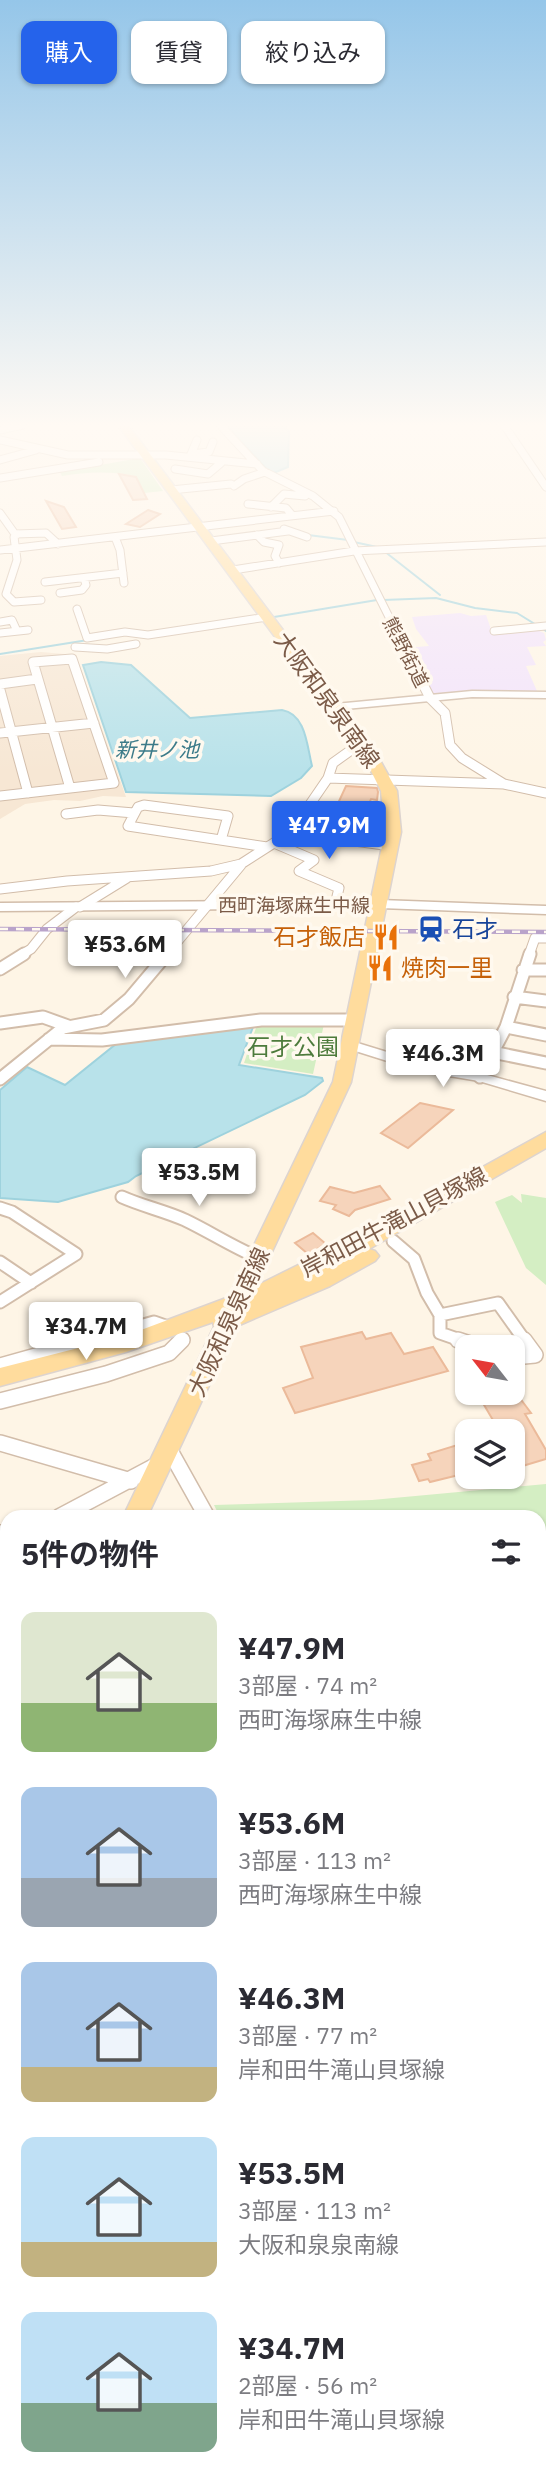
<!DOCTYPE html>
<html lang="ja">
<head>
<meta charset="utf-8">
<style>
  :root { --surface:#fff; --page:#f7f7f7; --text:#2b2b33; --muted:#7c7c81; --accent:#2563eb }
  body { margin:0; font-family:"IBM Plex Sans","Noto Sans JP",sans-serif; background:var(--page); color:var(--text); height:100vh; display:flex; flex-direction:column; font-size:26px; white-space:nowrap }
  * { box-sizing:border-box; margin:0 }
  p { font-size:23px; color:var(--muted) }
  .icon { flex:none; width:38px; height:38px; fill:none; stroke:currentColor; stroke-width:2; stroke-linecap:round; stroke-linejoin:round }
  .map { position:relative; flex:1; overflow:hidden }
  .side { position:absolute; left:0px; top:1510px; width:546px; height:975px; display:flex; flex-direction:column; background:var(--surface); border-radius:21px 21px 0 0; box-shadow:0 2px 5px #0004 }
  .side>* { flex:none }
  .top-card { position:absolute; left:21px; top:21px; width:504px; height:63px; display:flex; gap:14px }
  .needle { width:46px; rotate:301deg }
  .buttons { position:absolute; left:455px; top:1335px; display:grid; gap:14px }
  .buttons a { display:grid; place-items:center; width:70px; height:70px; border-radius:14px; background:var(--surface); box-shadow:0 2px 5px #0004; font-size:35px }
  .price { position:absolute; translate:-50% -60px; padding:0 16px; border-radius:7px; background:#fff; color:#222; font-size:23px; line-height:46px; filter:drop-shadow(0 2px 4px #0008) }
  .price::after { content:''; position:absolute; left:50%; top:42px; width:21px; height:16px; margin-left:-10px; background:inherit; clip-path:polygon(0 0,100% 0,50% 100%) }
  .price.active { background:var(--accent); color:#fff }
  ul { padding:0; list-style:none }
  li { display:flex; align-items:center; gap:21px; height:175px; padding:0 21px }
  li span { display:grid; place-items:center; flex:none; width:196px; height:140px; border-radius:14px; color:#555 }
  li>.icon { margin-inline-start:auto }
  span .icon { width:84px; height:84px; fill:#fffc; stroke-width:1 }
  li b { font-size:30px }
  h2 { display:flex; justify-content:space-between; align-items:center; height:84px; padding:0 21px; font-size:30px }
  .pill { padding:0 24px; border-radius:14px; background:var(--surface); box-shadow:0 2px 5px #0004; font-size:24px; line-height:63px }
  .pill.active { background:var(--accent); color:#fff }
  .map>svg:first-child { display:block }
  .residential { fill:#f7e7d4 }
  .education { fill:#f2e3fb }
  .green { fill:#d4eec3 }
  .water { fill:#b8e2ea; stroke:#9ed2dd; stroke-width:2 }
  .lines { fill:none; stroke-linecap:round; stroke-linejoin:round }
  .stream { stroke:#9ed2dd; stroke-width:2 }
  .river { fill:#b8e2ea; fill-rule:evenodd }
  .building { fill:#f6d4bb; stroke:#ebba9a; stroke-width:2 }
  .minor-far4-casing { stroke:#d2bdaa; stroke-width:9 }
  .minor-far3-casing { stroke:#d2bdaa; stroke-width:11 }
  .minor-far2-casing { stroke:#d2bdaa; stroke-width:15 }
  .minor-far1-casing { stroke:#d2bdaa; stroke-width:18 }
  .minor-casing { stroke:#d2bdaa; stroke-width:23 }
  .tertiary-casing { stroke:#d2bdaa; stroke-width:3 }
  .primary-casing { stroke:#ddd4cf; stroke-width:3 }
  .minor-far4 { stroke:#fff; stroke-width:7 }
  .minor-far3 { stroke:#fff; stroke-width:9 }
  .minor-far2 { stroke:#fff; stroke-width:11 }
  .minor-far1 { stroke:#fff; stroke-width:15 }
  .minor { stroke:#fff; stroke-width:19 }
  .tertiary { fill:#fff; fill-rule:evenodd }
  .primary { fill:#ffdc9d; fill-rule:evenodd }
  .rail-far1-casing { stroke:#b9a3ca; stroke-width:4.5 }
  .rail-casing { stroke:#b9a3ca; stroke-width:8 }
  .rail-far1 { stroke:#fff9ef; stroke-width:2.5; stroke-dasharray:8; stroke-linecap:butt }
  .rail { stroke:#fff9ef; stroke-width:5; stroke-dasharray:17; stroke-linecap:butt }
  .labels { text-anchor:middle; stroke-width:7; stroke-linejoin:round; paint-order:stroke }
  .far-street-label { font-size:19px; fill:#7b5b48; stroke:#fff9ef }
  .far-water-label { font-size:21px; font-style:italic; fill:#3c7b89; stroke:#fff9ef }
  .street-label { font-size:23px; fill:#7b5b48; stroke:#fff9ef }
  .transit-label { font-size:23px; fill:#164399; stroke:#fff9ef; text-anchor:start }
  .food-label { font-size:23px; fill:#c56008; stroke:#fff9ef; text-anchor:end }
  .park-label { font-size:23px; fill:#4d7b3c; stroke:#fff9ef }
</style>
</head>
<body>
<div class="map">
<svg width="546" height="2484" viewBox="0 0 546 2484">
  <rect width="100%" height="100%" fill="#fef5e6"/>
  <path class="residential" d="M41 652 76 655 126 797 103 796 80 801 54 800 25 804 0 819V656Z"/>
  <path class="education" d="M460 613 471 616 486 615 492 632 534 629 544 633 546 640 543 642 546 646 527 647 536 665 526 666 537 691 428 694 405 648 429 646 416 629 412 617Z"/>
  <path class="green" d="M140 458 163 491 144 493 135 476C110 471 86 472 62 476L60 472Z
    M258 1022 324 1024 313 1074 244 1063Z
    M521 1194 546 1198V1285L526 1268 495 1202 512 1195 522 1203Z
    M546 1484V1687L539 1688V1517H220L214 1505 372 1500Z
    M7 1610V1699L0 1704V1612Z"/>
  <path class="water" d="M226 425H289L285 428 289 431 288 467 271 474Z
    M101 662 131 665 190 718 282 710C306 714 307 746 312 766L301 778 271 796 126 792 83 665Z
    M249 1026 253 1027 239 1065 322 1078 323 1081 305 1095 136 1176 128 1182 58 1202 0 1198V1090L27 1067 65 1085 116 1044Z"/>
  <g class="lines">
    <path class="stream" d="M308 535 348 540
      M354 542 377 547
      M384 551 440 595
      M383 600 436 598 475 608 517 613 546 631
      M274 617 377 600
      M0 654 88 640"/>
    <path class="river" d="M539 1567H546V1591H539Z
      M7 1582V1606L0 1609V1585Z"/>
  </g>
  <path class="building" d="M119 474 136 477 147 499 133 500Z
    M46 501 64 507 76 527 62 529Z
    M148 510 160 514 140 527 126 524Z
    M346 786 377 788 378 792 377 800 371 799 355 834 305 829 317 808 335 810Z
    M420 1103 453 1110 408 1148 381 1133Z
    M380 1186 390 1199 355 1210 349 1216 333 1209 336 1205 320 1201 330 1187 354 1193Z
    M313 1233 326 1244 308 1254 295 1243Z
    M362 1332 366 1339 391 1333 404 1354 433 1347 448 1371 295 1413 283 1388 313 1378 301 1347Z
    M477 1393H516L531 1413 525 1414 546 1450V1459L519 1467 513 1459V1432H500Z
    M467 1442V1473L430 1482 428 1479 419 1481 412 1465 431 1460 428 1454Z"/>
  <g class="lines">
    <g class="minor-far4-casing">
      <path id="minor-far4" d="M220 425 263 471 313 496 339 517 409 657
        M504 425 546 487
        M0 430 23 425
        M0 440 68 455H166L257 464
        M191 454 197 440
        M192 454 209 452 213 442
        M0 460 36 450
        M175 469 208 474 221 463
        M0 478 99 462
        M234 486 244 479 265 472
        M171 490 231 484
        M248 504 286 508 292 515
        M271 507 284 494 305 496
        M0 513 15 534 46 533 58 544
        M284 529 307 537
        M18 534 14 537 17 560 6 594 14 602 41 600
        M257 535 264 542 279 545 275 556 279 563
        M115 537 120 550 124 583
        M211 541 288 531
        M0 550 334 511
        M233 570 354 551 546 542
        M45 582 123 573
        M60 593 82 590 86 585 84 578
        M77 609 87 638 125 632 148 635 267 617
        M0 622 12 620 17 631
        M494 631 546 626
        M0 633 28 630
        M75 647 107 649 136 644"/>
    </g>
    <g class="minor-far3-casing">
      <path id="minor-far3" d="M408 655 430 698 445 713 450 745 462 758 504 784
        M0 684 37 679
        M0 690 28 793
        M0 733 94 723
        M328 778 504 784 546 793
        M0 796 114 783 72 659 33 662 70 788
        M66 814 98 810 134 813
        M287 836H318L391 846
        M221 840 228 816 144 805 138 807 128 826 267 847
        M274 843 314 860 299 871 339 888 335 905
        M0 889 67 881 211 871 241 864 291 832 328 778 333 763 361 743
        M80 907 127 878
        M21 955 31 949 47 929 76 907
        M166 955 241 865
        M529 955 535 938H546"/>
    </g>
    <g class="minor-far2-casing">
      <path id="minor-far2" d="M0 969 24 954
        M523 970H546
        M514 997 546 1001
        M0 1023 43 1017 68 1026
        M506 1027 546 1035
        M49 1039 102 1040 261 1020H356
        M492 1052 546 1063
        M480 1077 506 1027 530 954
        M0 1079 63 1028 104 1020 129 999 167 954
        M122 1197C142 1206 165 1211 185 1220 210 1232 233 1247 259 1258
        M0 1208 12 1212 76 1254 0 1302
        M393 1241 414 1259 427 1293 440 1315V1333L463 1341
        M0 1262 31 1283
        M440 1315 498 1303 525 1341
        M87 1341 154 1322 171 1328
        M181 1341 183 1339"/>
    </g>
    <g class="minor-far1-casing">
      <path id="minor-far1" d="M458 1340 482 1348
        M513 1357 535 1355 524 1340
        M0 1366 93 1340
        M0 1401 106 1374 169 1353 182 1340
        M0 1443 131 1481
        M169 1449 207 1517
        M59 1517 157 1465
        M0 1533H7
        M0 1717 7 1713
        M539 1811 546 1808"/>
    </g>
    <g class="minor-casing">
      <path id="minor" d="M539 1901 546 1916
        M0 1932 7 1934
        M539 1947 546 1945
        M0 2037 7 2040
        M539 2037 546 2035
        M539 2099 546 2097
        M539 2207 546 2206
        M0 2410 7 2402
        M510 2478V2484"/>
    </g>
    <g class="tertiary-casing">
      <path id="tertiary" d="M472 691 546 692V698L472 697 335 710 330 707 335 704Z
        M380 900 546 906V914L380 908 0 911V903Z
        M351 1041 426 1064 480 1073 546 1091V1101L479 1081 419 1071 346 1048 344 1045 346 1042Z"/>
    </g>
    <g class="primary-casing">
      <path id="primary" d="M118 425H128L376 753 397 791 401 832 351 1082 256 1286 369 1230 546 1132V1148L369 1249 375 1251 379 1256 375 1261 330 1286 237 1326 147 1517H123L214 1327 213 1322 126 1352 0 1386V1368L125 1336 229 1297 333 1082 385 832 381 791 364 757Z
        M7 1773V1812L0 1814V1775Z"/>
    </g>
    <use href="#minor-far4" class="minor-far4"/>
    <use href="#minor-far3" class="minor-far3"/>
    <use href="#minor-far2" class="minor-far2"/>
    <use href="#minor-far1" class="minor-far1"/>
    <use href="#minor" class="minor"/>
    <use href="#tertiary" class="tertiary"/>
    <use href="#primary" class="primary"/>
    <g class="rail-far1-casing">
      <path id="rail-far1" d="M0 929 546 932"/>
    </g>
    <g class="rail-casing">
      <path id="rail" d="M0 2271 7 2291
        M0 2306 7 2325
        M62 2478 64 2484
        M74 2478 76 2484"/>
    </g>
    <use href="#rail-far1" class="rail-far1"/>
    <use href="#rail" class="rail"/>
  </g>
  <linearGradient id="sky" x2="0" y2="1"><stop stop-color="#95c6e9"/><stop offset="0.55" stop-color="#fffaf4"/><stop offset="1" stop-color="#fffaf4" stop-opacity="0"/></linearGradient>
  <rect width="546" height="773" fill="url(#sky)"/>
  <defs>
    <g id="station-bare" transform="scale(2.1)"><path d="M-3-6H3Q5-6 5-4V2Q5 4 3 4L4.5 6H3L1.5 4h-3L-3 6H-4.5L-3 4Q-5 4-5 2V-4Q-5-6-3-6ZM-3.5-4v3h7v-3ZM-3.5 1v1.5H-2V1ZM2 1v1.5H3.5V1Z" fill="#1a4fb4" stroke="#fff9ef" stroke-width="2.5" paint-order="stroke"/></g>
    <g id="restaurant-bare" transform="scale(2.1)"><path d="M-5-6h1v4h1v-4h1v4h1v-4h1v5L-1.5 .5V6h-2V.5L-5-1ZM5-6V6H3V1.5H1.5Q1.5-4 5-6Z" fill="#e8710a" stroke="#fff9ef" stroke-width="2.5" paint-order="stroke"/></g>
  </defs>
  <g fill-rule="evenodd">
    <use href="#station-bare" x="431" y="929"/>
    <use href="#restaurant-bare" x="386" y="937"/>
    <use href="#restaurant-bare" x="380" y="968"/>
  </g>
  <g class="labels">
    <g class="far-street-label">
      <text transform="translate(406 652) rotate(63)" y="7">熊野街道</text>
      <text x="294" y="912">西町海塚麻生中線</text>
    </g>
    <g class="far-water-label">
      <text x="157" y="757">新井ノ池</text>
    </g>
    <g class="street-label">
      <text transform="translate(327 700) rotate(54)" y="8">大阪和泉泉南線</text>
      <text transform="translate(394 1222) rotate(-28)" y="8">岸和田牛滝山貝塚線</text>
      <text transform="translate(229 1322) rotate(-65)" y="8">大阪和泉泉南線</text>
    </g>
    <g class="transit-label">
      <text x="452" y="937">石才</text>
    </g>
    <g class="food-label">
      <text x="365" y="945">石才飯店</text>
      <text x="401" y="976" text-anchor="start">焼肉一里</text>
    </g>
    <g class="park-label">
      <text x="293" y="1055">石才公園</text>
    </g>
  </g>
</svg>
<div class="buttons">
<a><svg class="needle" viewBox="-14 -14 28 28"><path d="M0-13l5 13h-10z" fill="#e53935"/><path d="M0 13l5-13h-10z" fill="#7c7c81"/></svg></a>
<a><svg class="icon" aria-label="layers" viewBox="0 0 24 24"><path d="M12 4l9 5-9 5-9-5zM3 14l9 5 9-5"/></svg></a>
</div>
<b class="price active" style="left:329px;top:861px">¥47.9M</b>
<b class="price" style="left:125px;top:980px">¥53.6M</b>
<b class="price" style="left:443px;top:1089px">¥46.3M</b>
<b class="price" style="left:199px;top:1208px">¥53.5M</b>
<b class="price" style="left:86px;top:1362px">¥34.7M</b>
<div class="top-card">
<a class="pill active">購入</a>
<a class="pill">賃貸</a>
<a class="pill">絞り込み</a>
</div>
<section class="side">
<h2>5件の物件<svg class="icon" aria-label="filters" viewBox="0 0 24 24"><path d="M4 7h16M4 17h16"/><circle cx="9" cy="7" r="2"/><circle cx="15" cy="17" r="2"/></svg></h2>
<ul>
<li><span style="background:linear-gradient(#dfe7d0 65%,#8fb573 0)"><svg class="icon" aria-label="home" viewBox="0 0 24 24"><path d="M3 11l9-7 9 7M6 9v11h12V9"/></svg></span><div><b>¥47.9M</b><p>3部屋 · 74 m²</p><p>西町海塚麻生中線</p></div></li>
<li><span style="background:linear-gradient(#a9c7e8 65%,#9aa5b1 0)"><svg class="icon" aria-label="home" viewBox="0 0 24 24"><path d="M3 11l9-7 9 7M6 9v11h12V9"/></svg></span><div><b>¥53.6M</b><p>3部屋 · 113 m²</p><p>西町海塚麻生中線</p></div></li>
<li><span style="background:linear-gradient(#a9c7e8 75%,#c2b280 0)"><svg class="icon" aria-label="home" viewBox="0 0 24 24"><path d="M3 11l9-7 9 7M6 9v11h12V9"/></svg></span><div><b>¥46.3M</b><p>3部屋 · 77 m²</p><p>岸和田牛滝山貝塚線</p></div></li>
<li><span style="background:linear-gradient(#bfe0f5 75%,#c2b280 0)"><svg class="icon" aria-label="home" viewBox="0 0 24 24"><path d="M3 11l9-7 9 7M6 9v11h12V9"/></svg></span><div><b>¥53.5M</b><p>3部屋 · 113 m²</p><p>大阪和泉泉南線</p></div></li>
<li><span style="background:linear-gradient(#bfe0f5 65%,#7fa58c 0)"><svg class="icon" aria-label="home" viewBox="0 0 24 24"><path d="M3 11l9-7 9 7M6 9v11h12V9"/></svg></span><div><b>¥34.7M</b><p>2部屋 · 56 m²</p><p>岸和田牛滝山貝塚線</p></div></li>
</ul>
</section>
</div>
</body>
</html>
